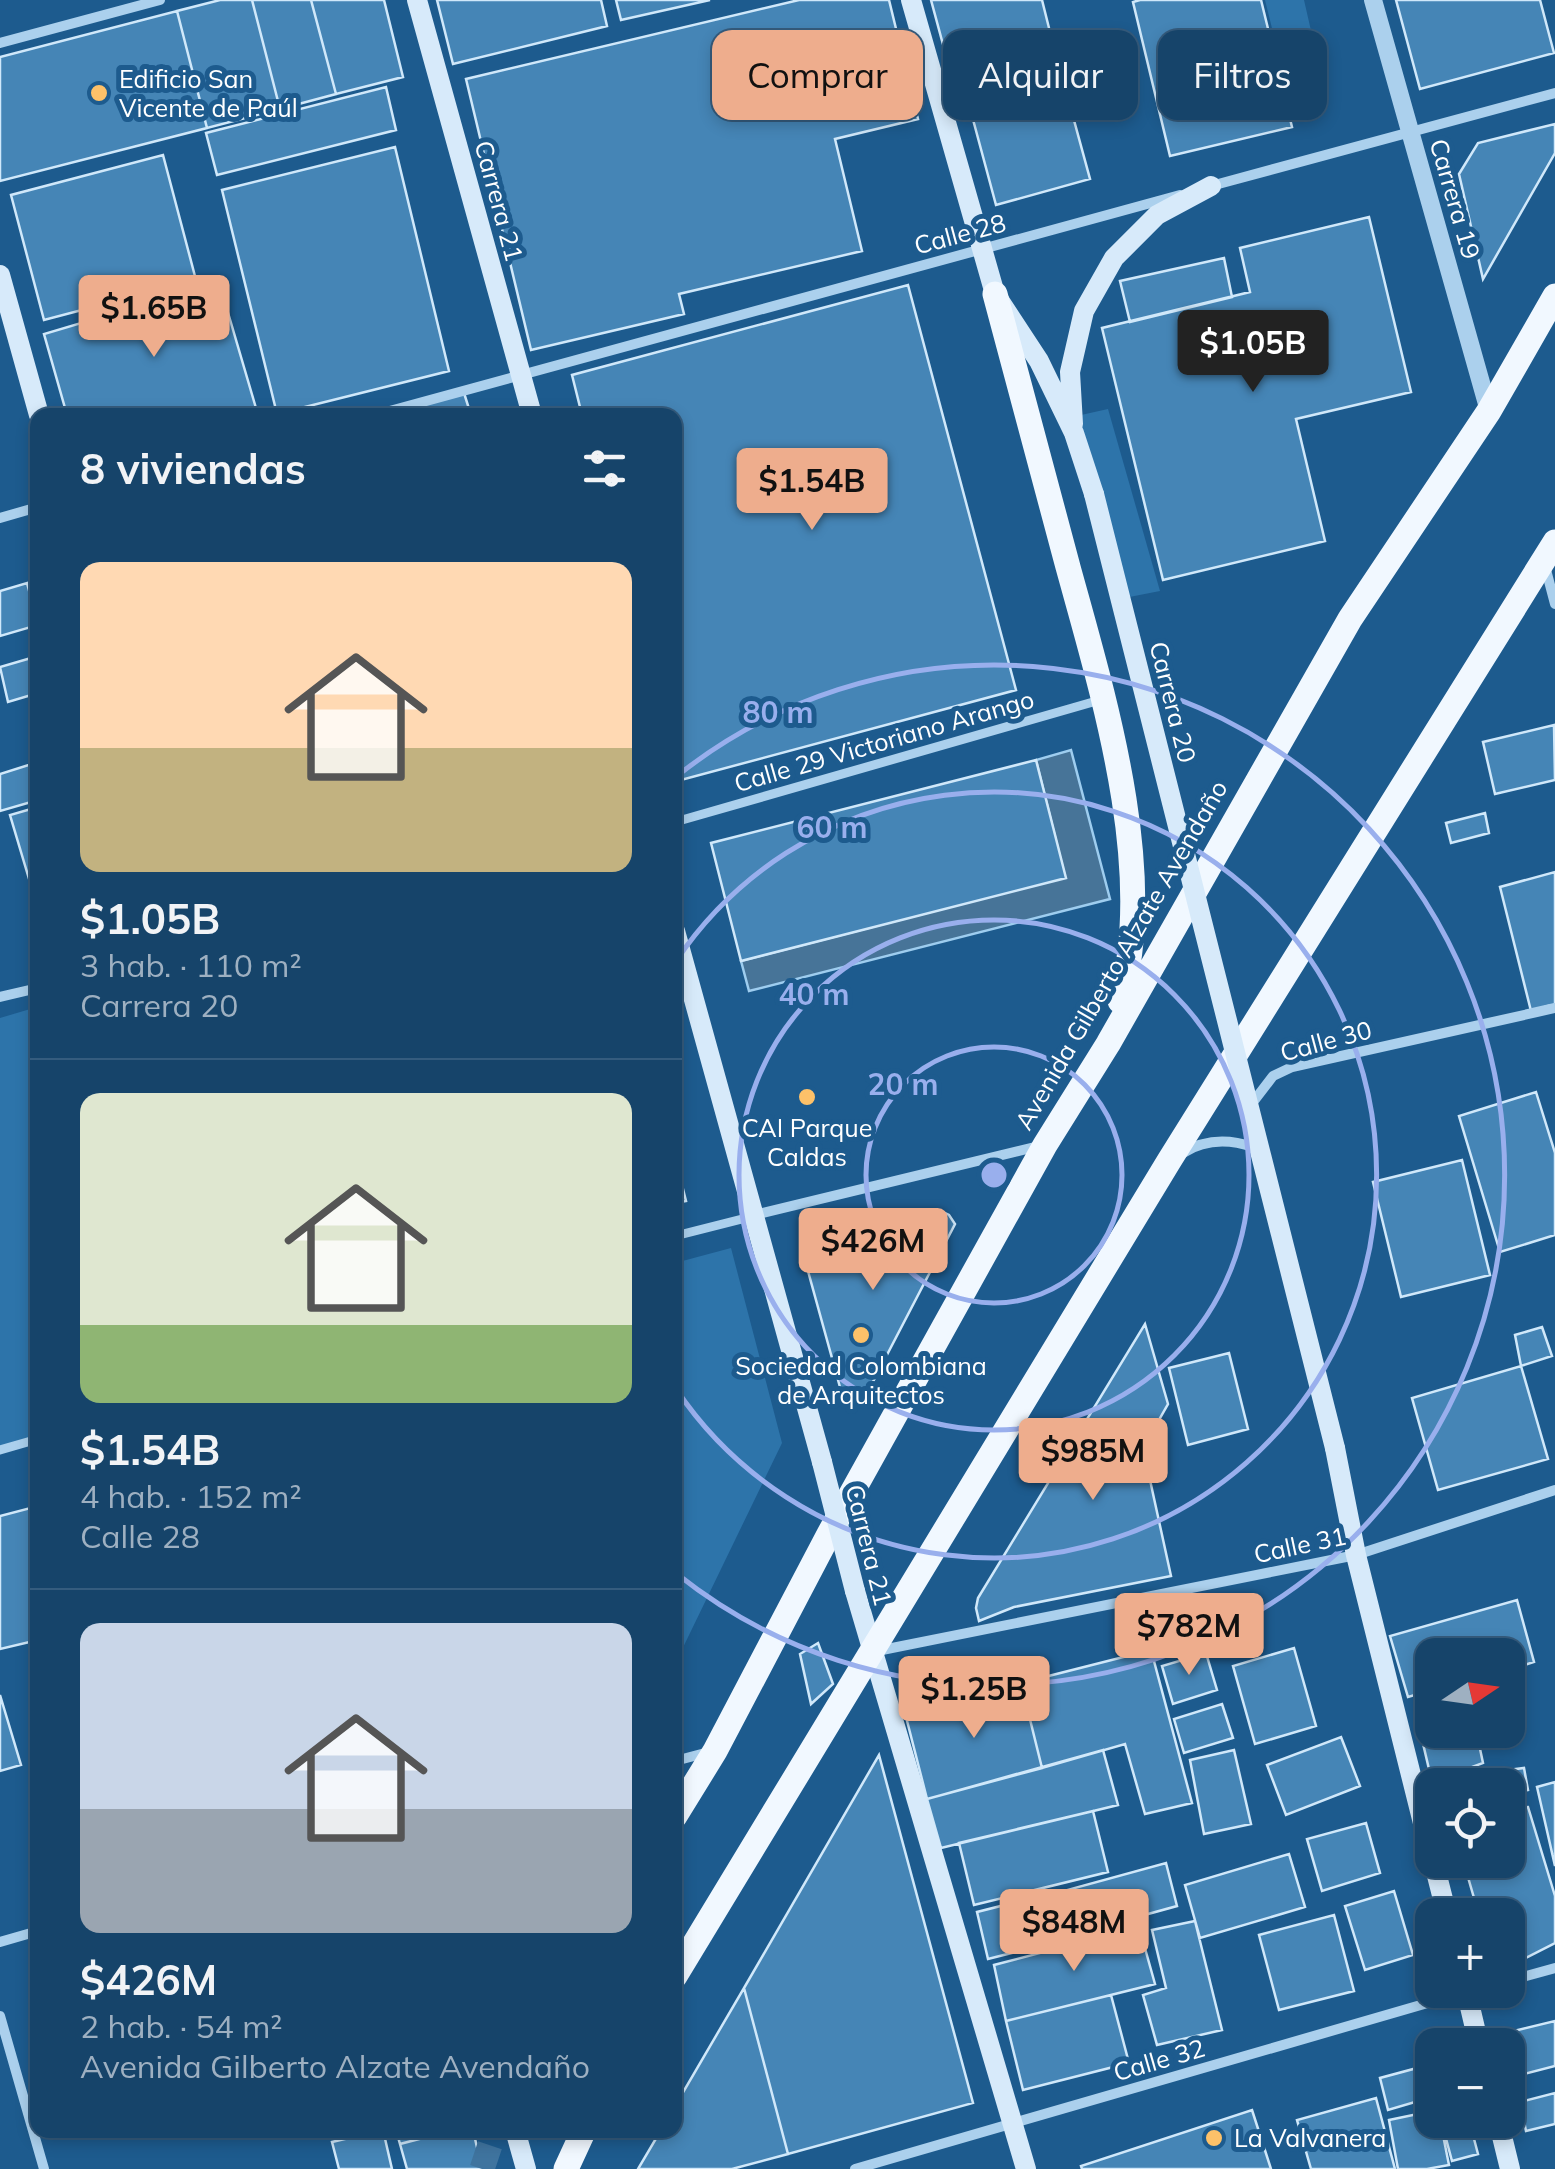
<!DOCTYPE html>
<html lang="es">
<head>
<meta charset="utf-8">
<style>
  :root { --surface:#16446a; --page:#1f4b70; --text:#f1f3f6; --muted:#9eb0c1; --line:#355c7e; --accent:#eead8d }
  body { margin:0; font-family:Mulish,sans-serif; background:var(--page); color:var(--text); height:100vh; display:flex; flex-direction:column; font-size:38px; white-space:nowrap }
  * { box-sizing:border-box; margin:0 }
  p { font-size:32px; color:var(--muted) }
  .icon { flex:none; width:55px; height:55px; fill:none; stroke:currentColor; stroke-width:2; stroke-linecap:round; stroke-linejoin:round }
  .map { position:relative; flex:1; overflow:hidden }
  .panel { position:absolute; left:30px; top:408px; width:652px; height:1730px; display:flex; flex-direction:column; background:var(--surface); border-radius:20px; box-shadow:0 5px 15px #0003,0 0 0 2px var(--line) }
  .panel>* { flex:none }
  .guide { position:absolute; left:712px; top:30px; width:692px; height:90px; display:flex; gap:20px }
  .needle { width:65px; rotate:77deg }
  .controls { position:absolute; left:1415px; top:1638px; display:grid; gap:20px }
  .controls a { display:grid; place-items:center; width:110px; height:110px; border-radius:20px; background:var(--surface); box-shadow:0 5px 15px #0003,0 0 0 2px var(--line); font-size:50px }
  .price { position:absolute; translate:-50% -85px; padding:0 22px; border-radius:10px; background:var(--accent); color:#111; font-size:32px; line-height:65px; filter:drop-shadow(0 2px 5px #0008) }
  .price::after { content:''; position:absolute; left:50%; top:60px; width:30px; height:22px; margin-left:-15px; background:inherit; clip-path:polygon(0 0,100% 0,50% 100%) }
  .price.active { background:#222; color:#fff }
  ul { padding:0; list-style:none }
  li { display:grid; align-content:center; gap:20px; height:530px; padding:0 50px }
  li+li { border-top:2px solid var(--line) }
  li span { display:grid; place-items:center; height:310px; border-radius:20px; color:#555 }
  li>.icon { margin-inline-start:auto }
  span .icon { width:180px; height:180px; fill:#fffc; stroke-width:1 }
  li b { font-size:42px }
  h2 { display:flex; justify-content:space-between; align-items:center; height:120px; padding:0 50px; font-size:42px }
  .pill { padding:0 35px; border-radius:20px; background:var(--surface); box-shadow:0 5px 15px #0003,0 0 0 2px var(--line); font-size:35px; line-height:90px }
  .pill.active { background:var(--accent); color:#111 }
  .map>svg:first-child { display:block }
  .green { fill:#2d74aa }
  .water { fill:#477498; stroke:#9ecdef; stroke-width:2.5 }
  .building { fill:#4585b6; stroke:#d0e8fa; stroke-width:2.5 }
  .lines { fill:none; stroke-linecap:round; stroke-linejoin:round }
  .primary-tunnel { stroke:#3f749f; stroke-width:25; stroke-dasharray:25 12; stroke-linecap:butt }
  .pedestrian { stroke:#abd0ed; stroke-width:9 }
  .minor { stroke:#abd0ed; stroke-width:10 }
  .tertiary { stroke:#abd0ed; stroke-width:18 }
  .secondary { stroke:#d7eafa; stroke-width:20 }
  .primary { stroke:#f1f8ff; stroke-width:25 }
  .secondary-bridge { stroke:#d7eafa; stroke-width:20 }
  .ring { fill:none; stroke:#99afed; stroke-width:5 }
  .poi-dot { fill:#fdc169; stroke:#1d5b8e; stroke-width:4 }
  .labels { text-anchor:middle; stroke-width:10; stroke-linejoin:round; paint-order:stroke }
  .poi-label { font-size:25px; fill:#fff; stroke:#1d5b8e; text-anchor:start }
  .street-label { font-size:25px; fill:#fff; stroke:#1d5b8e }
  .centre { fill:#99afed; stroke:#1d5b8e; stroke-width:5 }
  .ring-label { font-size:30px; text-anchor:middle; font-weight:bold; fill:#99afed; stroke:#1d5b8e; stroke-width:10; stroke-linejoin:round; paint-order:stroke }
</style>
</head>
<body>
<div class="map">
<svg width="1555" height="2169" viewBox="0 0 1555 2169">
  <rect width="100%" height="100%" fill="#1d5b8e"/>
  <path class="green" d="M1265 0H1304L1320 70 1292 109Z
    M1108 409 1160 591 1114 600 1063 419Z
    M37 1007V1439L0 1450V1018Z
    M731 1248 782 1443 675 1664V1263Z"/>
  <path class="water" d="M1071 750 1110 899 749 991 741 961 1065 877 1036 760Z"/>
  <path class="building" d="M220 0H252L280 109 207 128 177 11Z
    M252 0H311L336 94 280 109Z
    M311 0H384L403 77 336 94Z
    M437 0H601L607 26 453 64Z
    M616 0H710L621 20Z
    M799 0H889L918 119 835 139 862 251 679 294 684 314 531 350 466 79Z
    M931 0H1042L1051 36 948 63Z
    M1140 0H1261L1292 127 1170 156 1133 2Z
    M1396 0H1540L1554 53 1420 89Z
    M177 11 207 128 0 181V57Z
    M1051 36 1090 179 996 205 957 60Z
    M386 87 396 130 217 175 206 133Z
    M1555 124V153L1483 279 1459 174 1478 143Z
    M395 147 449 371 277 414 222 190Z
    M163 155 196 280 44 320 11 195Z
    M1369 217 1411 392 1296 419 1325 541 1163 580 1102 328 1250 292 1240 248Z
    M1224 258 1232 297 1130 322 1120 281Z
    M219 282 258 415H67L44 334Z
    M908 285 1016 690 681 780 675 760V415H582L572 375Z
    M464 393 471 415H384Z
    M27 583 38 625 0 636V591Z
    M38 656V693L8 702 0 667Z
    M1554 725 1555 780 1495 794 1483 742Z
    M1036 760 1066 878 741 961 711 843Z
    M38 762V800L0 811V774Z
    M38 807V909L10 815Z
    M1485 813 1489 833 1451 843 1446 823Z
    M1555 872V1004L1531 1011 1500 887Z
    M1536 1092 1555 1153V1235L1500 1252 1459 1116Z
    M675 1157 686 1201 675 1203Z
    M1462 1160 1490 1275 1401 1297 1373 1182Z
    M941 1211 949 1215 955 1224 863 1401 852 1403 843 1398 808 1271 818 1260 823 1245Z
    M1145 1324 1168 1404 1143 1448 1171 1576 1014 1607 979 1621 976 1608 978 1598Z
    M1542 1327 1552 1356 1521 1366 1515 1335Z
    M1229 1353 1248 1429 1188 1445 1169 1368Z
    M1521 1366 1548 1459 1438 1490 1412 1398Z
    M38 1506V1640L0 1649V1516Z
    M1517 1600 1534 1662 1508 1670V1655H1432V1690L1408 1697 1390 1636Z
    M818 1643 833 1684 811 1704 800 1654Z
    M1294 1648 1316 1726 1255 1744 1233 1666Z
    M1151 1650 1192 1803 1145 1814 1125 1744 1042 1768 1021 1683Z
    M1206 1653 1217 1690 1173 1704 1162 1666Z
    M1021 1683 1042 1768 927 1799 905 1713Z
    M0 1695 21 1765 0 1771Z
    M1222 1704 1233 1738 1184 1753 1174 1719Z
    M1437 1730H1476L1483 1763 1432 1782 1421 1735Z
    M1341 1737 1360 1786 1286 1815 1267 1765Z
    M1103 1750 1118 1805 941 1848 927 1799Z
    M1234 1750 1251 1824 1204 1834 1190 1760Z
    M879 1755 973 2103 788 2154 744 1988Z
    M1524 1768 1528 1790 1508 1794V1785H1472L1470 1775Z
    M1555 1782V1866L1537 1787Z
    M1528 1807 1555 1896V1943L1508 1967V1915H1479L1463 1860H1508V1808Z
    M1093 1811 1108 1872 974 1905 959 1843Z
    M1366 1823 1380 1873 1322 1891 1307 1839Z
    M1289 1854 1305 1907 1200 1938 1185 1885Z
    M1166 1863 1177 1906 1061 1938 1049 1895Z
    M1394 1891 1413 1955 1365 1970 1345 1906Z
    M1044 1895 1055 1942 988 1959 977 1912Z
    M1334 1915 1354 1991 1279 2010 1259 1935Z
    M1195 1921 1222 2030 1157 2045 1143 1995 1166 1988 1152 1930Z
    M1139 1927 1155 1984 1006 2021 994 1965Z
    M744 1988 788 2154 732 2169H638L661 2130H675V2106Z
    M1111 1995 1129 2063 1023 2090 1006 2021Z
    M1555 2021V2066L1524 2074 1514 2031Z
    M1432 2064V2097L1388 2110 1380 2078Z
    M1555 2093V2124L1526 2131 1520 2102Z
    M1376 2098 1395 2169H1311L1297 2120Z
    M1252 2110 1271 2169H1082L1081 2166Z
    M1432 2111V2120H1440L1449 2165 1427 2169H1398L1389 2120Z
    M1441 2120H1469L1478 2154 1452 2161Z
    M383 2130 392 2169H339L332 2142Z
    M396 2130H454L400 2144Z
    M454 2130H473L482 2169H407L400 2144Z"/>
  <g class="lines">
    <path class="primary-tunnel" d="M482 2169 495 2130"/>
    <path class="pedestrian" d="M675 822 1100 700
      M675 1236 754 1216
      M0 1450 38 1439"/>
    <path class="minor" d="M0 43 160 0
      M1211 186 1555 93
      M375 415 1180 195
      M0 518 38 507
      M1545 566 1555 604
      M0 997 38 988
      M1250 1106 1273 1076 1292 1067 1555 1008
      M1183 1153C1205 1139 1229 1139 1253 1147
      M754 1215 1039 1146
      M877 1651 1356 1555 1555 1490
      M675 1761 709 1752
      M0 1942 38 1931
      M1508 1981 1555 1968
      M0 2016 44 2169
      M855 2169 1469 1991"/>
    <path class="tertiary" d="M1373 0 1489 411"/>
    <path class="secondary" d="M417 0 532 415
      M911 0 995 294 1039 361 1074 433 1094 494
      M0 275 39 415
      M1073 424 1070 372 1084 311 1114 258 1157 215 1211 186
      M675 931 822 1462
      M1335 1448 1356 1555 1432 1859
      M855 1591 1026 2169
      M1433 1860 1447 1915
      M1466 1990 1479 2045
      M1498 2120 1510 2169
      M515 2130 526 2169"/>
    <path class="primary" d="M995 294C1020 385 1044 476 1068 567 1103 694 1158 872 1120 1001
      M675 1816 715 1751 829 1534 1045 1145 1108 1044 1350 619 1489 411 1555 296
      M675 1976 1169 1161 1555 542
      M566 2169 584 2130"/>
    <path class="secondary-bridge" d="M1094 494 1335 1448
      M822 1462 855 1591"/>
  </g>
  <g class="ring">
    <circle cx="994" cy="1175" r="128"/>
    <circle cx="994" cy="1175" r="255"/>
    <path d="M676 961A383 383 0 1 1 676 1389"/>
    <path d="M677 776A510 510 0 1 1 677 1574"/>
  </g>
  <g class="poi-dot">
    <circle cx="99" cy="93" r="10"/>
    <circle cx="807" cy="1097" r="10"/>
    <circle cx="861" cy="1335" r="10"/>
    <circle cx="1214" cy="2138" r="10"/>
  </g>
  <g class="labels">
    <g class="poi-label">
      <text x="119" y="88">Edificio San<tspan x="119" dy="29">Vicente de Paúl</tspan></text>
      <text x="807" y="1137" text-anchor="middle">CAI Parque<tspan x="807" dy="29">Caldas</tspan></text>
      <text x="861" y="1375" text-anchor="middle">Sociedad Colombiana<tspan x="861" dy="29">de Arquitectos</tspan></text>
      <text x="1234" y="2147">La Valvanera</text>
    </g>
    <g class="street-label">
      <text transform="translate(1455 199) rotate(74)" y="9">Carrera 19</text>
      <text transform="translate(499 201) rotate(75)" y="9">Carrera 21</text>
      <text transform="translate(960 234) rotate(-15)" y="9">Calle 28</text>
      <text transform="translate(1173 702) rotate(76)" y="9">Carrera 20</text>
      <text transform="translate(884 741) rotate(-16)" y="9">Calle 29 Victoriano Arango</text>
      <text transform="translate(1121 955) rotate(-60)" y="9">Avenida Gilberto Alzate Avendaño</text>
      <text transform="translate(1326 1041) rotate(-15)" y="9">Calle 30</text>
      <text transform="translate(869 1545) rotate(76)" y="9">Carrera 21</text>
      <text transform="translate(1300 1545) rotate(-12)" y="9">Calle 31</text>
      <text transform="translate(1159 2060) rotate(-16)" y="9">Calle 32</text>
    </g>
  </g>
  <circle cx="994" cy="1175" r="15" class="centre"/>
  <g class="ring-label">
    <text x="778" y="723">80 m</text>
    <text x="832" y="838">60 m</text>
    <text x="814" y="1005">40 m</text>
    <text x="903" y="1095">20 m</text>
  </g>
</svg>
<div class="controls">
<a><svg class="needle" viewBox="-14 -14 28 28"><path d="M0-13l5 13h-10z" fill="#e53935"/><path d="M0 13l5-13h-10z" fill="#9eb0c1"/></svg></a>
<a><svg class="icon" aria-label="locate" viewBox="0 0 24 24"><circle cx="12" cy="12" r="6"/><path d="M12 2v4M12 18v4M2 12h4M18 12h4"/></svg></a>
<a>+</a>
<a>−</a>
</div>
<b class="price" style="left:154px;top:360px">$1.65B</b>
<b class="price active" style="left:1253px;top:395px">$1.05B</b>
<b class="price" style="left:812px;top:533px">$1.54B</b>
<b class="price" style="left:873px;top:1293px">$426M</b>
<b class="price" style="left:1093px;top:1503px">$985M</b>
<b class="price" style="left:1189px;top:1678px">$782M</b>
<b class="price" style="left:974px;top:1741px">$1.25B</b>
<b class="price" style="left:1074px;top:1974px">$848M</b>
<div class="guide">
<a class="pill active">Comprar</a>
<a class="pill">Alquilar</a>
<a class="pill">Filtros</a>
</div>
<section class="panel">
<h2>8 viviendas<svg class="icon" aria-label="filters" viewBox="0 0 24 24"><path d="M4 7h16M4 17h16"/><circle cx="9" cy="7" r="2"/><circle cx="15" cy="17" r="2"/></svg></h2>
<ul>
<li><span style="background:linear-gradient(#ffd9b3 60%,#c2b280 0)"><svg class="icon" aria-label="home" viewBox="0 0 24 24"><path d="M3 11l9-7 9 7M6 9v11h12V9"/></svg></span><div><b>$1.05B</b><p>3 hab. · 110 m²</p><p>Carrera 20</p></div></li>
<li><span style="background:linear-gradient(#dfe7d0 75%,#8fb573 0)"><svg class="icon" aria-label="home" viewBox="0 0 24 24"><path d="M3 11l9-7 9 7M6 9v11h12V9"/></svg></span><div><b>$1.54B</b><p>4 hab. · 152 m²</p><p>Calle 28</p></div></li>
<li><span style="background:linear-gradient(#c9d6e8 60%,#9aa5b1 0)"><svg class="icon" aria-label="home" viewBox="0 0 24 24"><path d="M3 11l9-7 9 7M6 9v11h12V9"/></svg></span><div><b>$426M</b><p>2 hab. · 54 m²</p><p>Avenida Gilberto Alzate Avendaño</p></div></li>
</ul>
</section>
</div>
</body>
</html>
